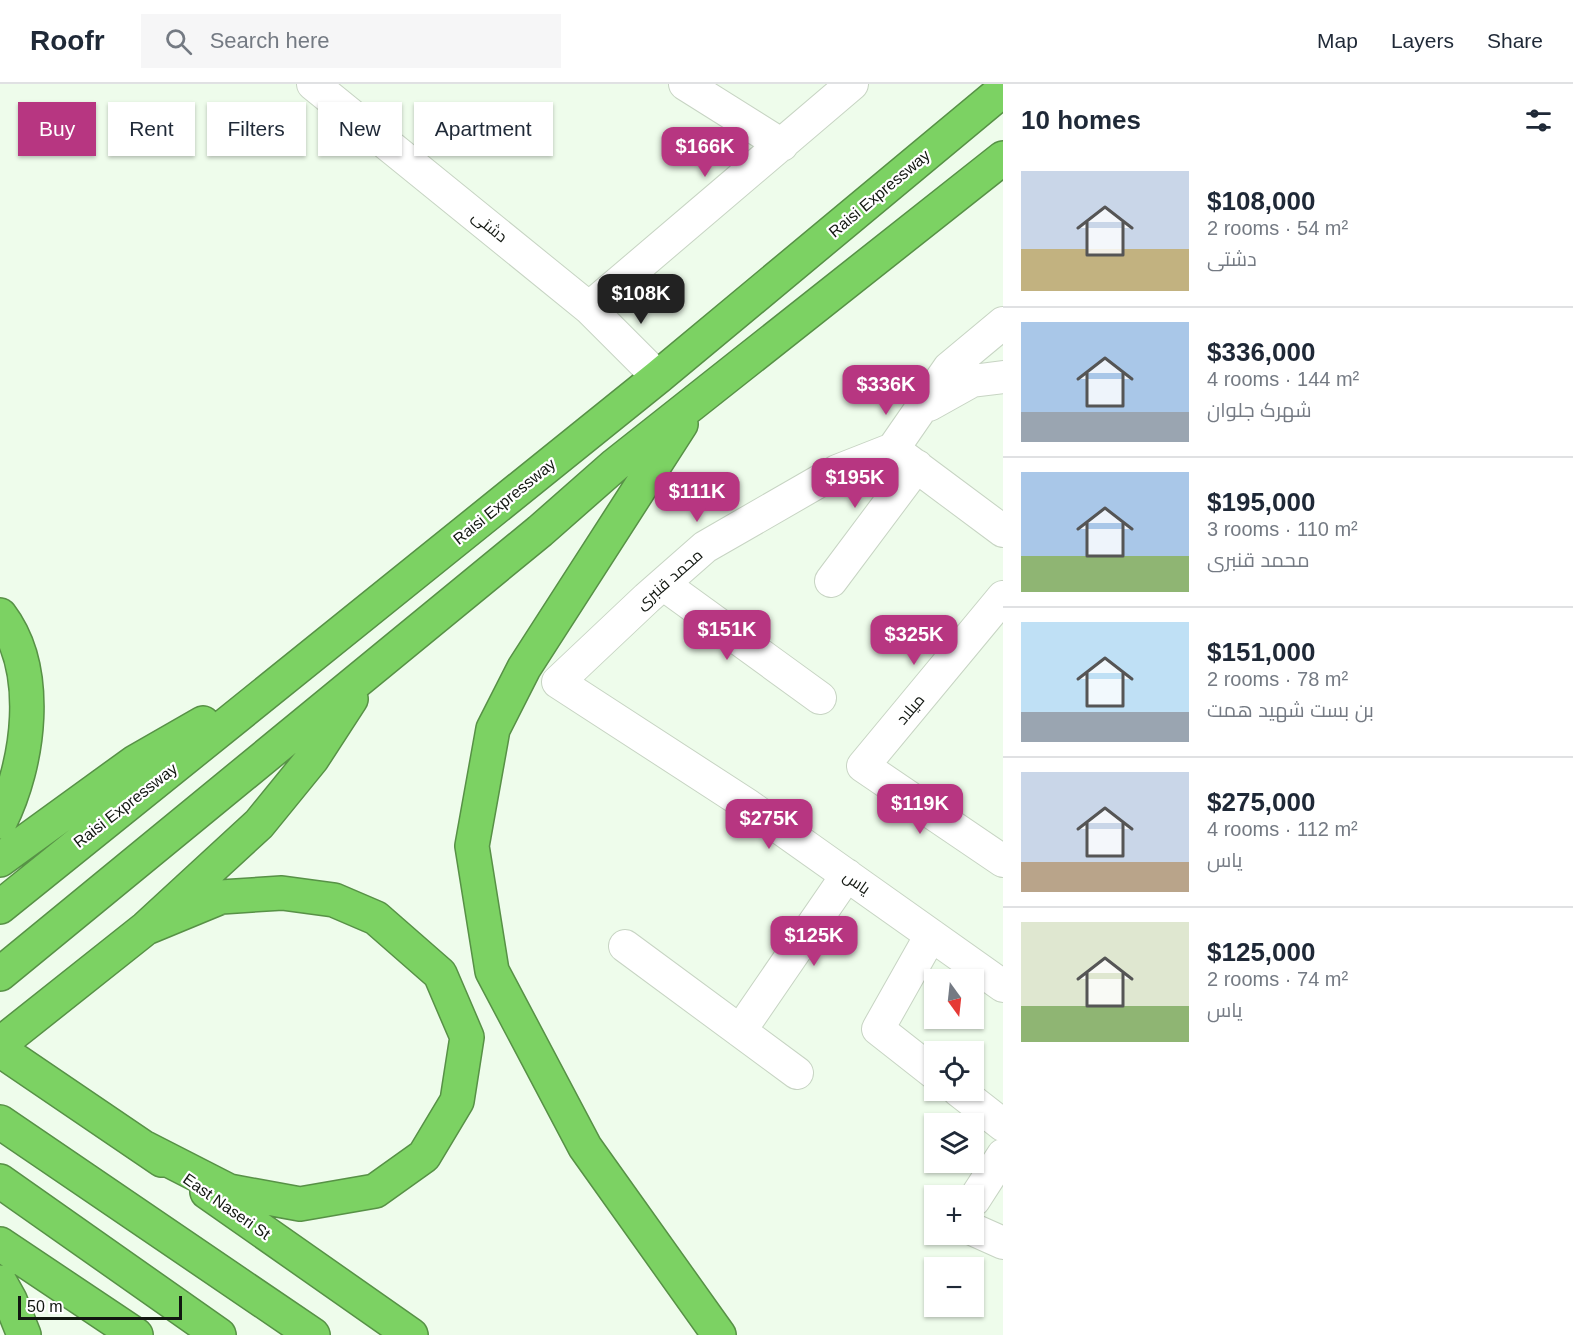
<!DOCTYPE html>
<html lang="en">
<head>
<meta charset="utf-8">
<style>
  :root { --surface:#fff; --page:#f6f6f7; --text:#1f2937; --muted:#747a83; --line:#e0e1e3; --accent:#b73681 }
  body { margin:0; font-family:Helvetica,Cairo,sans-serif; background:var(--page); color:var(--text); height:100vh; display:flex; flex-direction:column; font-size:22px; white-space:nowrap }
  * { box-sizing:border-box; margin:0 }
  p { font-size:20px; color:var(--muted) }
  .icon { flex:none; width:33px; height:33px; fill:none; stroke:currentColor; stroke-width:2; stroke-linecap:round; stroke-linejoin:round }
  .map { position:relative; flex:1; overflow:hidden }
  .details { display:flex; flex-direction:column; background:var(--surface); width:570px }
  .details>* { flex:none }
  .top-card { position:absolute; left:18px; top:18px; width:570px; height:54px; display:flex; gap:12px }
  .needle { width:39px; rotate:165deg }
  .buttons { position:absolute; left:924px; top:885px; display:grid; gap:12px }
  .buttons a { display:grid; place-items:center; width:60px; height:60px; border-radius:0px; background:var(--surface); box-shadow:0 2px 4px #0004; font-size:30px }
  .scale { position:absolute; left:18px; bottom:15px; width:164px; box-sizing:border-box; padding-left:6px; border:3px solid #121711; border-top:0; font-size:16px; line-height:21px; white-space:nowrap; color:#121711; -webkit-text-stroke:4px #fff; paint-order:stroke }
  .price { position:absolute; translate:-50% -51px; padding:0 14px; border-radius:12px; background:var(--accent); color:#fff; font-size:20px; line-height:39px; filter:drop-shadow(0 2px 3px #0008) }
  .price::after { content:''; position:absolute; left:50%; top:36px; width:18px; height:14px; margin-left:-9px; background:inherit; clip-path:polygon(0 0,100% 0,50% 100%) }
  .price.on { background:#222; color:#fff }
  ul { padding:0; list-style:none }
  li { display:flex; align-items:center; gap:18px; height:150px; padding:0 18px }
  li+li { border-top:2px solid var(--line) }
  li span { display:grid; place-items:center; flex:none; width:168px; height:120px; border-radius:0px; color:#555 }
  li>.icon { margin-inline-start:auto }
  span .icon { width:72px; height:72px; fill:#fffc; stroke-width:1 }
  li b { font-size:26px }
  h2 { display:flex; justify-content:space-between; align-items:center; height:72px; padding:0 18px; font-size:26px }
  .chip { padding:0 21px; border-radius:0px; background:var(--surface); box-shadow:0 2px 4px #0004; font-size:21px; line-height:54px }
  .chip.on { background:var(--accent); color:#fff }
  header { display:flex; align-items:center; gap:36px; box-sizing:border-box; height:84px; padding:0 30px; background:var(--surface); border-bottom:2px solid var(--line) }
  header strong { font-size:28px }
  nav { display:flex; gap:33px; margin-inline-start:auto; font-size:21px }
  .search { width:420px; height:54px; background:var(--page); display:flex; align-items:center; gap:15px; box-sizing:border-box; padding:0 21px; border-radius:0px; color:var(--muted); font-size:22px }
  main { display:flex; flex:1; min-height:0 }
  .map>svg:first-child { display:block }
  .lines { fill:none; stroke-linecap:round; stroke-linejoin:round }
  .minor-casing { stroke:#c7d4c3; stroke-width:34 }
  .highway-casing { stroke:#579146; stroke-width:36 }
  .minor { stroke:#fff; stroke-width:32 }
  .highway { stroke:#7cd263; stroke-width:33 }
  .labels { text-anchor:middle; stroke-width:4.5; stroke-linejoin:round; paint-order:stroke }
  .street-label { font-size:16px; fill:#121711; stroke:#fff }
</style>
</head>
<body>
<header>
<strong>Roofr</strong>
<div class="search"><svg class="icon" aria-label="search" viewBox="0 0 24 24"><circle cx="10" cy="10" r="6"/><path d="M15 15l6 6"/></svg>Search here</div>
<nav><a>Map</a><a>Layers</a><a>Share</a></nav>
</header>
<main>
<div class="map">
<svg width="1003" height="1251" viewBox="0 0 1003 1251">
  <rect width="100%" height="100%" fill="#eefceb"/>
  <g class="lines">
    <g class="minor-casing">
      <path id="minor" d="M313 0 589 224 658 293
        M685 0 782 61
        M589 224 852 0
        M929 321 972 297 1003 293
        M893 365 837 387 705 463 647 514 558 598 749 722 1003 902
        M893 365 949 284 1003 239
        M901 371 1003 447
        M831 497 917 382
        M663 500 820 614
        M1003 513 863 682 1003 777
        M931 851 878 945 934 989
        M625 862 797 989
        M740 947 847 791
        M958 1006 1003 1041
        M974 1116 1003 1071
        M974 1146 1003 1159"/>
    </g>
    <g class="highway-casing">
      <path id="highway" d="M681 340 524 584 493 645 472 762 492 887 585 1063 719 1251
        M0 531C42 586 29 680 0 738
        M0 776 135 678 203 639
        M0 823 658 293 1003 6
        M0 890 540 447 615 381 1003 74
        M0 960 146 844 259 740 312 675 351 615
        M0 966 162 1076
        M0 1038 313 1251
        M145 1064 229 1107 300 1120 375 1107 424 1072 457 1017 467 953 440 890 376 834 334 816 282 809 221 813 146 844
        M0 1097 219 1251
        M207 1108 411 1251
        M0 1160 136 1251
        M0 1198 10 1216 24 1251"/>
    </g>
    <use href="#minor" class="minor"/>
    <use href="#highway" class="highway"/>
  </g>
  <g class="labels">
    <g class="street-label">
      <text transform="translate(879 109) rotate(-40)" y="6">Raisi Expressway</text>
      <text transform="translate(490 142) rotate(39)" y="6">دشتی</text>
      <text transform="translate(504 417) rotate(-39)" y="6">Raisi Expressway</text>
      <text transform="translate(669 495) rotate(-41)" y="6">محمد قنبری</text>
      <text transform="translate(910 625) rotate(-50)" y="6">میلاد</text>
      <text transform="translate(125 721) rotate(-38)" y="6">Raisi Expressway</text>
      <text transform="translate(857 798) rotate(35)" y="6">یاس</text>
      <text transform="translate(227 1122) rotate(35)" y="6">East Naseri St</text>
    </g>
  </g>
</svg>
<div class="buttons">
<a><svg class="needle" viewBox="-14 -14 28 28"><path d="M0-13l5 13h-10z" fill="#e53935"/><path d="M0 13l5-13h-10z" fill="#747a83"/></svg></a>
<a><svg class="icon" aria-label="locate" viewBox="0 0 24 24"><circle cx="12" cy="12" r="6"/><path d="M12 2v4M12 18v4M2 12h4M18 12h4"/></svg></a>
<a><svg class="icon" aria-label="layers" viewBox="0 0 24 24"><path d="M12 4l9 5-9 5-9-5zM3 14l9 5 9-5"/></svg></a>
<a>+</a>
<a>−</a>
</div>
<div class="scale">50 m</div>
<b class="price" style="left:705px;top:94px">$166K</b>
<b class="price on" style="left:641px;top:241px">$108K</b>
<b class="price" style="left:886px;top:332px">$336K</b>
<b class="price" style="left:855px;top:425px">$195K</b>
<b class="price" style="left:697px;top:439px">$111K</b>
<b class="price" style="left:727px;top:577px">$151K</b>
<b class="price" style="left:914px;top:582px">$325K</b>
<b class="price" style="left:920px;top:751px">$119K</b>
<b class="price" style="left:769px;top:766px">$275K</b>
<b class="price" style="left:814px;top:883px">$125K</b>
<div class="top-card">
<a class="chip on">Buy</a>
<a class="chip">Rent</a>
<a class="chip">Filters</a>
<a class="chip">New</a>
<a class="chip">Apartment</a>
</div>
</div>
<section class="details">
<h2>10 homes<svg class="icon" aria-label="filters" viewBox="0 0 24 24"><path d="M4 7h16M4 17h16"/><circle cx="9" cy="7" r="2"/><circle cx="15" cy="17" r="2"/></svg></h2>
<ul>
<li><span style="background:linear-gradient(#c9d6e8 65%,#c2b280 0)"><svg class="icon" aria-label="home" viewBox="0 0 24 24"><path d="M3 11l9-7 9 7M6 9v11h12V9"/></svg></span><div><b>$108,000</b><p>2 rooms · 54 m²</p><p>دشتی</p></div></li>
<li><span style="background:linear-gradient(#a9c7e8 75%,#9aa5b1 0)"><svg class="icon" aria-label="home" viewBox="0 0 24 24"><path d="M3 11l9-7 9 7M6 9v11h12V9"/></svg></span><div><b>$336,000</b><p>4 rooms · 144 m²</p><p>شهرک جلوان</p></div></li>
<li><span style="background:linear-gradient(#a9c7e8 70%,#8fb573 0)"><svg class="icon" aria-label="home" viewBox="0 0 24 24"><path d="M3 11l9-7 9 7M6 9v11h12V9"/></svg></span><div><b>$195,000</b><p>3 rooms · 110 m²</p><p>محمد قنبری</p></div></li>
<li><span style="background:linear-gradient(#bfe0f5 75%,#9aa5b1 0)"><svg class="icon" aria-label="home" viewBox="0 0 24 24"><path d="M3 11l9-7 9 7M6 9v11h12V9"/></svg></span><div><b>$151,000</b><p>2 rooms · 78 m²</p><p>بن بست شهید همت</p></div></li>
<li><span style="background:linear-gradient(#c9d6e8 75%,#b9a48a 0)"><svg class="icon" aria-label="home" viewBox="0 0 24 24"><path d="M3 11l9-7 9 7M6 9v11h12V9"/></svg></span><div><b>$275,000</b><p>4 rooms · 112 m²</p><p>یاس</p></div></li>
<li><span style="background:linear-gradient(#dfe7d0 70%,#8fb573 0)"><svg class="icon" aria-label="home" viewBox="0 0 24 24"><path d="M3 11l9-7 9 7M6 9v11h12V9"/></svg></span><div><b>$125,000</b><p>2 rooms · 74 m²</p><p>یاس</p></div></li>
</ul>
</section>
</main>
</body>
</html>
